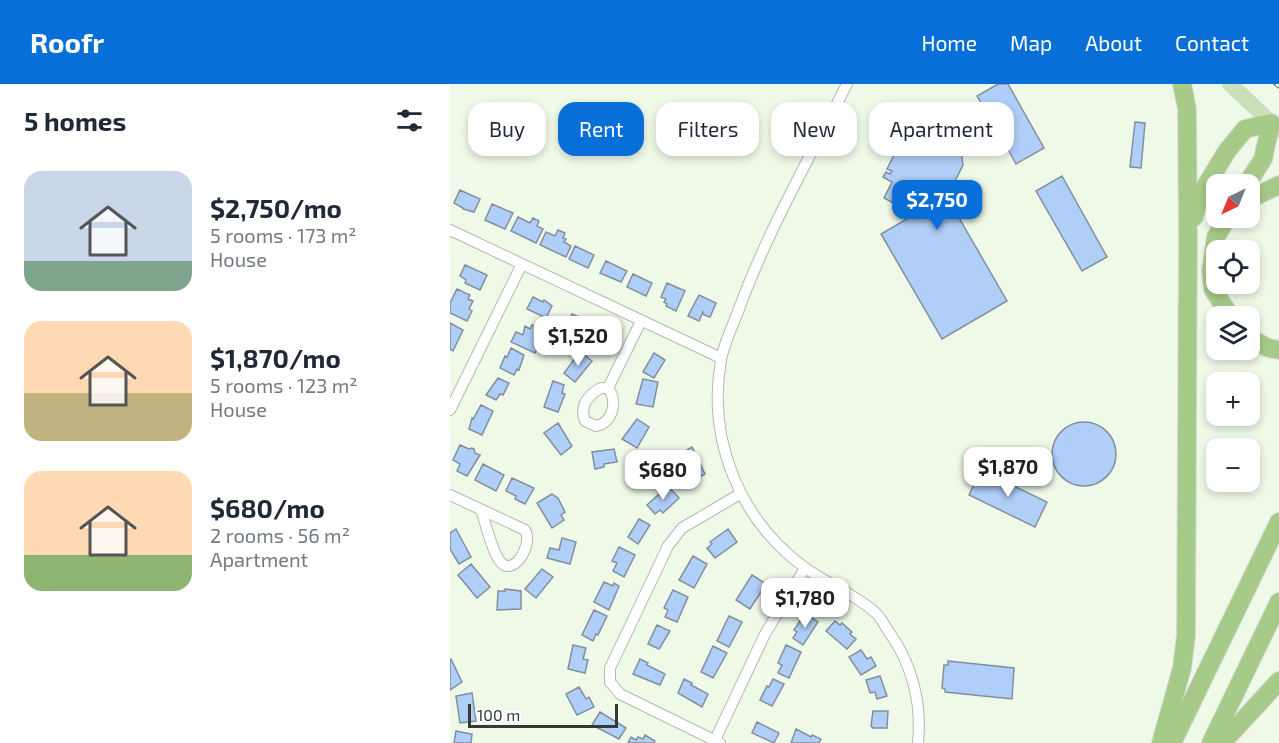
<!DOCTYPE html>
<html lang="en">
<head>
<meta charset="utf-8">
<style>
  :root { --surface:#fff; --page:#f6f6f7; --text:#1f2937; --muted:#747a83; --accent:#086fd8 }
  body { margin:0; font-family:"Exo 2",sans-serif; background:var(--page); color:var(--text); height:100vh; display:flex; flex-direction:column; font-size:22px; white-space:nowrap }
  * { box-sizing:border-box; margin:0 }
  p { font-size:20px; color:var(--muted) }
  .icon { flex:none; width:33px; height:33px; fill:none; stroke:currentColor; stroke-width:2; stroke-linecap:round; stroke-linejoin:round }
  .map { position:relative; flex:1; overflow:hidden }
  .details { display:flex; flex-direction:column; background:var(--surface); width:450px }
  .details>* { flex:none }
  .hud { position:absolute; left:18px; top:18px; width:570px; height:54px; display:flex; gap:12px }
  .needle { width:39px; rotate:223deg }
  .controls { position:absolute; left:756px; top:90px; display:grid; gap:12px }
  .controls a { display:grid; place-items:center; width:54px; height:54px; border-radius:12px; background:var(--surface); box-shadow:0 3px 9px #0003; font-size:30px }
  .scale { position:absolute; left:18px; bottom:15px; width:150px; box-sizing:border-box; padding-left:6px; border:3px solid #353933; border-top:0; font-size:16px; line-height:21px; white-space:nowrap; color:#353933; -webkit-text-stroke:4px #fff; paint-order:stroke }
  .price { position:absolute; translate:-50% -51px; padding:0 14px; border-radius:12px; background:#fff; color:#222; font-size:20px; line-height:39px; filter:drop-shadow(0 2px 3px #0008) }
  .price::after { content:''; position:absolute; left:50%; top:36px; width:18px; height:14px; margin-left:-9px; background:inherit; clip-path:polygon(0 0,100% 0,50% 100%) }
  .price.selected { background:var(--accent); color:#fff }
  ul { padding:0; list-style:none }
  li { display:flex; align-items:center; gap:18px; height:150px; padding:0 24px }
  li span { display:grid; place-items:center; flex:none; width:168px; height:120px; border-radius:18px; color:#555 }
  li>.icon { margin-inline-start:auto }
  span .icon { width:72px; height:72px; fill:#fffc; stroke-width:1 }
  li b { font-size:26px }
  h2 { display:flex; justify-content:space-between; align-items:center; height:72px; padding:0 24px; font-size:26px }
  .chip { padding:0 21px; border-radius:18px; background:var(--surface); box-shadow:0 3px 9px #0003; font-size:21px; line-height:54px }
  .chip.selected { background:var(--accent); color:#fff }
  header { display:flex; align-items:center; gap:36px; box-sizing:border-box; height:84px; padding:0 30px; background:var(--accent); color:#fff }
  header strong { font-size:28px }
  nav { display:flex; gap:33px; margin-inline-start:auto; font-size:21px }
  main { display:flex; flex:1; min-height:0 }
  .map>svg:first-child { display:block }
  .building { fill:#afcef8; stroke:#848f9d; stroke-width:1.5 }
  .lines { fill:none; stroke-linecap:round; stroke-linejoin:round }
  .minor-casing { stroke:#b2bbab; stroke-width:12 }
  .primary-casing { stroke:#dbdbda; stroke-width:16 }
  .motorway-casing { stroke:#dbdbda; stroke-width:20 }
  .minor { stroke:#fff; stroke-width:10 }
  .primary { stroke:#cae0b8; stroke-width:15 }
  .motorway { stroke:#a6cb88; stroke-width:18 }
  .rail-casing { stroke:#777e74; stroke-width:5 }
  .rail { stroke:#fff; stroke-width:3; stroke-dasharray:9; stroke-linecap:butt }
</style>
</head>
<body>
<header>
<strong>Roofr</strong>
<nav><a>Home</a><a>Map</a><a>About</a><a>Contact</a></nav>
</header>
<main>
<section class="details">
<h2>5 homes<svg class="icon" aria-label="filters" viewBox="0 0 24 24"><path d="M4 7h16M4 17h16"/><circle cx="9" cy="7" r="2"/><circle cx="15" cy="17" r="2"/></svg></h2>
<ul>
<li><span style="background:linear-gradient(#c9d6e8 75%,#7fa58c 0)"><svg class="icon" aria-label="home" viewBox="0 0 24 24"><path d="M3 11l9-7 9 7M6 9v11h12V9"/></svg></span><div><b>$2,750/mo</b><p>5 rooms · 173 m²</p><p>House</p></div></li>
<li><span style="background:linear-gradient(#ffd9b3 60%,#c2b280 0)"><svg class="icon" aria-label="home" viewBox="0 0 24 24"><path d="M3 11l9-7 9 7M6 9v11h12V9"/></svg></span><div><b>$1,870/mo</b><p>5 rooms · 123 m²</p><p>House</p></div></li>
<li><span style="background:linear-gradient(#ffd9b3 70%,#8fb573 0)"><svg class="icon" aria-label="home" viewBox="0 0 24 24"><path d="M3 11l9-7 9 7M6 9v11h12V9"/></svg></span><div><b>$680/mo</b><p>2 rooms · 56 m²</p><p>Apartment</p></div></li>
</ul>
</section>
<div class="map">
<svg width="829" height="659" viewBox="0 0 829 659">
  <rect width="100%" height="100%" fill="#eff9e8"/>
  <path class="building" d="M548 0H558L594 64 566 80 554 58 545 63 529 34 537 29 527 12Z
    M475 31 500 43 508 42 513 81 497 113 557 217 492 255 431 150 462 132 458 127 434 114 442 98 433 93 436 88 440 90 442 87 437 85 454 51 458 53 460 50 456 48 458 43 466 47Z
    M685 38 695 39 691 84 680 83Z
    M612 92 657 173 632 187 586 107Z
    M10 106 30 115 24 128 13 125V124L4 119Z
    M42 120 63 129 55 145 35 136Z
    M68 133 80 139 83 134 89 137 87 142 93 145 86 159 61 147Z
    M108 146 115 149 113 154 116 155 114 158 121 162 116 173 90 161 96 148 105 152Z
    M125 162 144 171 138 184 119 175Z
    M156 177 177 187 171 198 150 189Z
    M15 181 37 191 30 206 15 199 16 196 10 192Z
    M183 190 202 199 196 212 177 203Z
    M217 199 235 207 226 227 216 222 217 220 214 218 216 215 211 213Z
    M7 205 20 211 18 215 23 217 19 225 22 227 17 237 0 229V219Z
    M249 211 266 219 260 233 254 231 253 228 249 237 238 232Z
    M83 213 93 218 94 216 102 222 96 234 77 225Z
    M122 230 148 242 143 253 140 254 144 256 142 259 123 249 122 252 114 248Z
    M0 239 13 246 3 267 0 265Z
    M82 241 96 248 85 269 61 258 66 248 73 251 75 242 80 245Z
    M61 264 74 271 69 286 67 285 64 291 50 284 55 272 57 273Z
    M132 269 142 277 125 298 114 289 126 273 128 274Z
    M204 269 215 276 204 294 193 288Z
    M48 294 59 299 53 311 50 310 46 316 36 311Z
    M193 295 208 298 203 323 186 320Z
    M103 297 114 301 112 309 115 310 108 328 94 323Z
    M31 321 43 327 32 351 19 345 22 334 23 335Z
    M187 335 199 343 187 364 172 355Z
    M602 370a32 32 0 1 1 64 0a32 32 0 1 1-64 0Z
    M108 339 122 362 111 371 94 349Z
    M10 361 19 365 22 364 24 365 25 369 30 371 17 392 7 387 10 380 3 376Z
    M242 363 255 390 230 405 224 393 237 386 228 371Z
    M164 365 167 378 154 380V383L145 385 142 368Z
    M33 380 54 391 46 407 25 396Z
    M531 386 597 418 585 443 519 411Z
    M62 394 84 404 75 420 65 415 66 412 56 407Z
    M218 402 229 414 213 429 210 426 205 430 197 421Z
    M102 410 108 414 115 428 111 431 114 436 102 444 87 419Z
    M189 435 200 441 188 460 178 453Z
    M6 445 21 473 9 480 0 465V449Z
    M278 445 287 458 265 474 257 464 262 460 260 458Z
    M112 454 126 458 120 480 97 474 100 464 109 466Z
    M169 463 185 471 174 493 163 487 167 479 162 477Z
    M243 472 257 480 244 504 229 496Z
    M21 480 40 503 27 514 8 491Z
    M92 485 103 493 86 514 75 505Z
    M302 491 316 500 300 525 286 516Z
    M154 498 163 502 164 499 169 502 159 526 144 518Z
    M55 505 71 507V525L47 526 48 507H55Z
    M223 506 238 513 227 538 215 533 218 526 214 524Z
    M144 526 157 532 148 551 146 550 143 557 132 551Z
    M355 529 368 538 353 561 343 554 347 548 344 546Z
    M279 532 292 538 279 563 267 557Z
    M385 537 390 541 392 539 402 548 400 550 406 555 397 565 376 547Z
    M207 541 220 547 209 565 198 560Z
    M123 561 136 564 133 575 138 576 135 589 118 585Z
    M336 561 351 568 339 594 328 589 332 581 328 579Z
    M263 562 277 569 263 594 251 588Z
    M411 566 417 575 421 573 426 582 411 591 399 573Z
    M1 575 12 598 0 606V576Z
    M190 575 198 579 197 581 215 590 210 601 183 590Z
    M498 577 564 584 562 615 495 608V605L492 604 494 581H498Z
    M430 592 437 612 427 615 425 608 420 609 416 596Z
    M234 595 242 599 241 601 258 610 252 623 228 609Z
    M323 595 334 600 322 622 310 616 317 602 319 603Z
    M129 603 136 615 139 613 144 623 127 631 116 610Z
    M22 609 26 637 10 639 6 612Z
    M423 627H438L437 644H423L421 642Z
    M150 628 176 644 169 655 142 641Z
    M307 638 329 649 324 659 302 649Z
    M346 645 361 653 362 651 371 655 369 659H341Z
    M6 647 22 650 21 659H4Z
    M195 651 205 657 204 659H178L181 653 186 656 188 653 193 655Z"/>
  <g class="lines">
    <g class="minor-casing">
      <path id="minor" d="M397 0C360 73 317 148 289 225 283 241 274 259 271 276 257 355 289 435 354 483 377 500 405 510 426 529 431 534 435 542 439 548 462 580 472 619 468 659
        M0 146 271 274
        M151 304H158C168 317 163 339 146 342L135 337C129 322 138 311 151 304Z
        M158 304 191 237
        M0 326 72 180
        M0 411 75 446C84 461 62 496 49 476 41 464 36 440 31 426
        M265 656 315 550 355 484
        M270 659 170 610 160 598V584L218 462 232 444 290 410"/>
    </g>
    <g class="primary-casing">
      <path id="primary" d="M780 0 829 46"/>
    </g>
    <g class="motorway-casing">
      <path id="motorway" d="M800 115 829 101
        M744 133 749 113 777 67 795 45 821 39 813 75 797 100
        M777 134 766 153 761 187 763 205 780 232
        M800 254 818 264 829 266
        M711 659 732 584 736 551 738 155 737 25 732 0
        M722 659 829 438
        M761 659 829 518
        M772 659 829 597"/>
    </g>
    <use href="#minor" class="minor"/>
    <use href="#primary" class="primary"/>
    <use href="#motorway" class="motorway"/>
    <g class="rail-casing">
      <path id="rail" d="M826 0 829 2"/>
    </g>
    <use href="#rail" class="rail"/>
  </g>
</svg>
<div class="controls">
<a><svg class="needle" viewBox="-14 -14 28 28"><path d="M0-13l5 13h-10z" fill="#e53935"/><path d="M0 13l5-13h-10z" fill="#747a83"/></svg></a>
<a><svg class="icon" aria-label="locate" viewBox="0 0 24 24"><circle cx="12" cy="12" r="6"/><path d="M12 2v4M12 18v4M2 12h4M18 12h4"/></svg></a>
<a><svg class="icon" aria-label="layers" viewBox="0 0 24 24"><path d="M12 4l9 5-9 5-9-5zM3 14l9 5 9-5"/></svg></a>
<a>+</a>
<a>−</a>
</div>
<div class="scale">100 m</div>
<b class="price selected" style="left:487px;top:147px">$2,750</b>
<b class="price" style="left:128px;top:283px">$1,520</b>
<b class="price" style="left:558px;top:414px">$1,870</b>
<b class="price" style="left:213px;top:417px">$680</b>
<b class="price" style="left:355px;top:545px">$1,780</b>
<div class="hud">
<a class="chip">Buy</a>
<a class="chip selected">Rent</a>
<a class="chip">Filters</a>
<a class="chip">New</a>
<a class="chip">Apartment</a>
</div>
</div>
</main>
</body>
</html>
